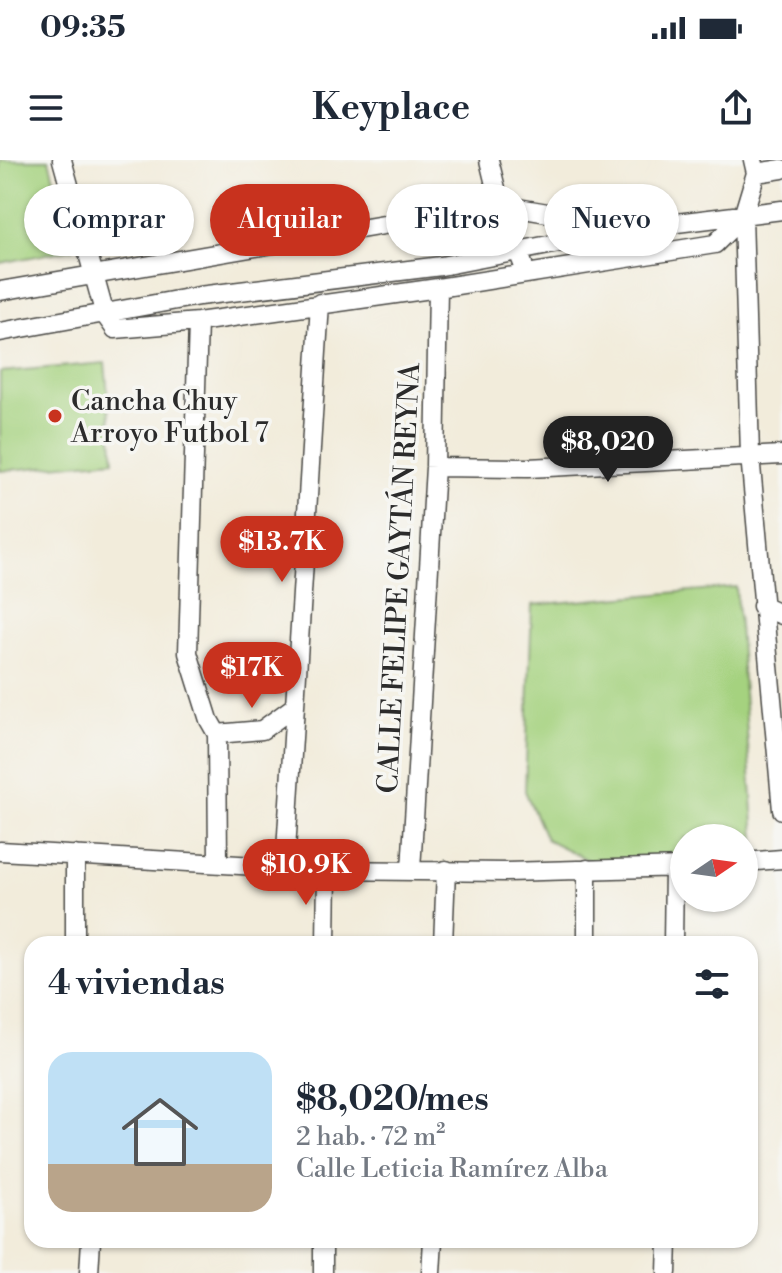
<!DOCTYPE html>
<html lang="es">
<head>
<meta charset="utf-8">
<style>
  :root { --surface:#fff; --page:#f2f2f3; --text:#1f2937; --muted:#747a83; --accent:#c8321e }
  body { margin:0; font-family:"Libre Bodoni",serif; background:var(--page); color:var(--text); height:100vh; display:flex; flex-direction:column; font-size:30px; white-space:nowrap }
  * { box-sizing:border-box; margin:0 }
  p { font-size:26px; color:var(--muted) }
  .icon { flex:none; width:44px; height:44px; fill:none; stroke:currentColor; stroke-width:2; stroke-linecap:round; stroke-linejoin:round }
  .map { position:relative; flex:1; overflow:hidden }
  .sheet { position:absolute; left:24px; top:776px; width:734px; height:312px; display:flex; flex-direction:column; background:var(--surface); border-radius:24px; box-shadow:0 2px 6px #0004 }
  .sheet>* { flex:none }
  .top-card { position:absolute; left:24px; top:24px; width:734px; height:72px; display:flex; gap:16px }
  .needle { width:52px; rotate:77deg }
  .fabs { position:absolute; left:670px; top:664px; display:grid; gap:16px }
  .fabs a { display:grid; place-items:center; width:88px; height:88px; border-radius:50%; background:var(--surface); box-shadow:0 2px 6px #0004; font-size:40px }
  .price { position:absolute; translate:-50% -68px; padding:0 18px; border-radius:28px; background:var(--accent); color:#fff; font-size:26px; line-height:52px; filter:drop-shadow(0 2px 4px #0008) }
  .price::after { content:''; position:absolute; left:50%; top:48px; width:24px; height:18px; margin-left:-12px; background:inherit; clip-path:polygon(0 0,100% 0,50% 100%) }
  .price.current { background:#222; color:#fff }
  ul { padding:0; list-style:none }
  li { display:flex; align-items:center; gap:24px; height:200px; padding:0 24px }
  li span { display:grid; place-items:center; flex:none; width:224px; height:160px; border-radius:24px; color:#555 }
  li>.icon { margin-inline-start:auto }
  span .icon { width:96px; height:96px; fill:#fffc; stroke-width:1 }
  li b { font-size:34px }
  h2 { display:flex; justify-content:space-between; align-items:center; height:96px; padding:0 24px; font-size:34px }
  .tag { padding:0 28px; border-radius:36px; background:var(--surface); box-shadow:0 2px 6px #0004; font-size:28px; line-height:72px }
  .tag.current { background:var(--accent); color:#fff }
  .status { display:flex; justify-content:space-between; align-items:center; height:56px; padding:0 40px; background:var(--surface); direction:ltr }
  .status svg { height:22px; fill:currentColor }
  header { display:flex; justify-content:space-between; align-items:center; height:104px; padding:0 24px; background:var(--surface); font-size:36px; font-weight:800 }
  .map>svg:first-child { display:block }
  .green { fill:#a5d27f; stroke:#687e55; stroke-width:2 }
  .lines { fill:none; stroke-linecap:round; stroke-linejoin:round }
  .minor-casing { stroke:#494845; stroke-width:21 }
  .minor { stroke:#fff; stroke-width:18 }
  .poi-dot { fill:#c8321e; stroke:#f6f6f2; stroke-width:3 }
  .labels { text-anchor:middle; stroke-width:7; stroke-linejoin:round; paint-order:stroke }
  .poi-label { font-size:28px; fill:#2b2b2b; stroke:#f6f6f2; text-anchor:start }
  .street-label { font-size:28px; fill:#2b2b2b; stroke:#f6f6f2 }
</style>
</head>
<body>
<div class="status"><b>09:35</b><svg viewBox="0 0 49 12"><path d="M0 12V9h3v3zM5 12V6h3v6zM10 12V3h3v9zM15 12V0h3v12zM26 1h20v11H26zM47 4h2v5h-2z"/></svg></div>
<header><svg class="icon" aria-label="menu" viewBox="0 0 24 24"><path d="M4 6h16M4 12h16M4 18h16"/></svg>Keyplace<svg class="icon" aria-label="share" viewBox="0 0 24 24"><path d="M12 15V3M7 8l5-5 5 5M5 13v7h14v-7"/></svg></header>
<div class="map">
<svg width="782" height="1113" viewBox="0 0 782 1113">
  <rect width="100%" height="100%" fill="#f6f6f2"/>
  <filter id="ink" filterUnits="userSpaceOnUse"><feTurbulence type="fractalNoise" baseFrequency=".0125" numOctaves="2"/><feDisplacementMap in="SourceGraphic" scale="16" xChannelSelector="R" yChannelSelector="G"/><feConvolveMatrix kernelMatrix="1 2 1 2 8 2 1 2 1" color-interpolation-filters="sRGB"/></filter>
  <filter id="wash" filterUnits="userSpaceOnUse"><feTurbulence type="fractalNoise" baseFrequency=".006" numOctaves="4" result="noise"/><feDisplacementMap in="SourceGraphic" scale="32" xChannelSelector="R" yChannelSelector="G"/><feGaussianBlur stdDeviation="1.8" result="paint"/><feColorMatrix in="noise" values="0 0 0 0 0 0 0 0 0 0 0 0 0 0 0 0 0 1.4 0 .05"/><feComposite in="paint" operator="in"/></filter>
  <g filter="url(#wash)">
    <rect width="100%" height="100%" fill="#f2ecdb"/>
    <path class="green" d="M0 0H49L73 89 0 103Z
      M105 203 114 300 0 311V212Z
      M736 427 756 691 744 693V678H684V701L594 703 546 679 525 631 532 445Z"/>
  </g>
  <g filter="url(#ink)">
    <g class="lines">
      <g class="minor-casing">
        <path id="minor" d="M62 0 105 155 115 169 198 162 438 128 715 84 743 56
          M489 0 500 45 523 104
          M753 0 756 13 743 56 750 295 782 650
          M756 13 782 9
          M0 131 500 45 625 66
          M198 162 188 493 209 560 217 574 218 702
          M0 172 199 136 441 106 636 68 782 50
          M435 307 528 308 782 295
          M762 446 782 455
          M217 574 262 570 295 546
          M0 691 327 710 507 712 684 707
          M744 702 782 699
          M285 707 320 143
          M411 710 435 307 438 128
          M75 784V695
          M326 784 327 710
          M443 784 446 710
          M587 784V709
          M673 784 674 708
          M89 1113 91 1080
          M323 1113V1080
          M431 1113 433 1080
          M667 1113 668 1080"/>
      </g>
      <use href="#minor" class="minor"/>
    </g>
  </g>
  <circle class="poi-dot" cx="55" cy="256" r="8"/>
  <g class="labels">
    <g class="poi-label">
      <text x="71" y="250">Cancha Chuy<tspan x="71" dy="32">Arroyo Futbol 7</tspan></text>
    </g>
    <g class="street-label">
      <text transform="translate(398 418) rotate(-87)" y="10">CALLE FELIPE GAYTÁN REYNA</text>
    </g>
  </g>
</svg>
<div class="fabs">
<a><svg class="needle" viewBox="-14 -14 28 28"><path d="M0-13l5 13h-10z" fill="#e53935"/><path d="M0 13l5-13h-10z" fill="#747a83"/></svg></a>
</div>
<b class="price current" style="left:608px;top:324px">$8,020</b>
<b class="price" style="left:282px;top:424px">$13.7K</b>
<b class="price" style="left:252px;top:550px">$17K</b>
<b class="price" style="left:306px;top:747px">$10.9K</b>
<div class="top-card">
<a class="tag">Comprar</a>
<a class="tag current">Alquilar</a>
<a class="tag">Filtros</a>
<a class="tag">Nuevo</a>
</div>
<section class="sheet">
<h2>4 viviendas<svg class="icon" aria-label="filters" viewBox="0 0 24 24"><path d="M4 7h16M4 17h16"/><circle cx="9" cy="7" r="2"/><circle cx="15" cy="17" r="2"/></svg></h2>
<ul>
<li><span style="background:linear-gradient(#bfe0f5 70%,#b9a48a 0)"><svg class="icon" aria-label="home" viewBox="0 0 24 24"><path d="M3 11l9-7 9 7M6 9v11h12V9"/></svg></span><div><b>$8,020/mes</b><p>2 hab. · 72 m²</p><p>Calle Leticia Ramírez Alba</p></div></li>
</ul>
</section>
</div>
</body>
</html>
